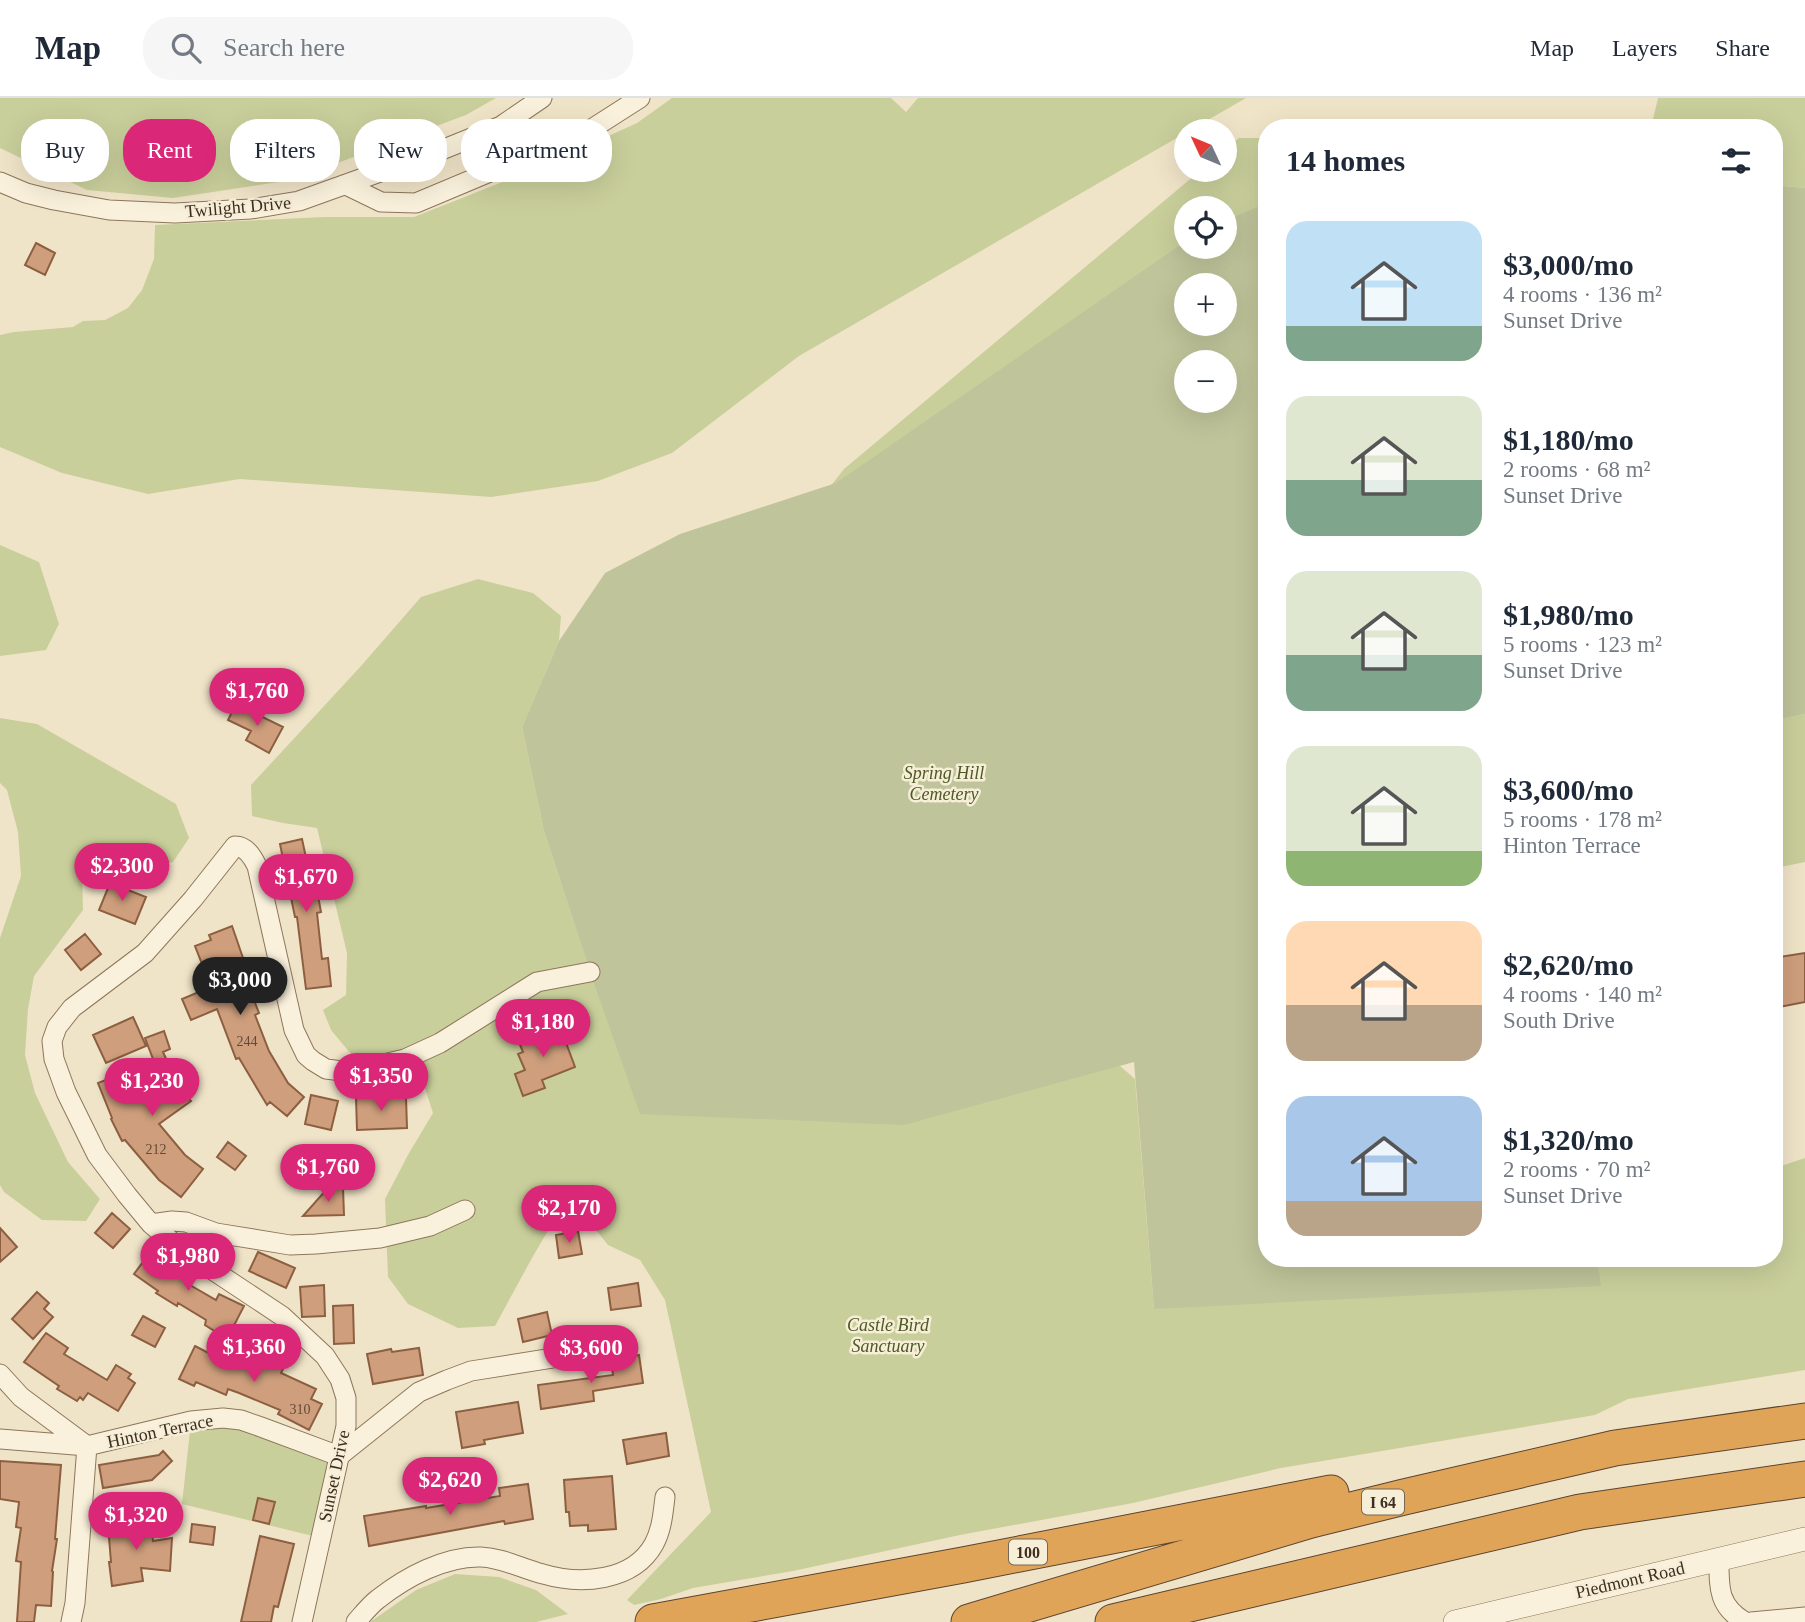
<!DOCTYPE html>
<html lang="en">
<head>
<meta charset="utf-8">
<style>
  :root { --surface:#fff; --page:#f6f6f7; --text:#1f2937; --muted:#747a83; --line:#e0e1e3; --accent:#db2777 }
  body { margin:0; font-family:"Times New Roman",serif; background:var(--page); color:var(--text); height:100vh; display:flex; flex-direction:column; font-size:26px; white-space:nowrap }
  * { box-sizing:border-box; margin:0 }
  p { font-size:23px; color:var(--muted) }
  .icon { flex:none; width:38px; height:38px; fill:none; stroke:currentColor; stroke-width:2; stroke-linecap:round; stroke-linejoin:round }
  .map { position:relative; flex:1; overflow:hidden }
  .drawer { position:absolute; left:1258px; top:21px; width:525px; height:1148px; display:flex; flex-direction:column; background:var(--surface); border-radius:28px; box-shadow:0 7px 28px #0002 }
  .drawer>* { flex:none }
  .guide { position:absolute; left:21px; top:21px; width:665px; height:63px; display:flex; gap:14px }
  .needle { width:46px; rotate:314deg }
  .tools { position:absolute; left:1174px; top:21px; display:grid; gap:14px }
  .tools a { display:grid; place-items:center; width:63px; height:63px; border-radius:50%; background:var(--surface); box-shadow:0 7px 28px #0002; font-size:35px }
  .price { position:absolute; translate:-50% -60px; padding:0 16px; border-radius:24px; background:var(--accent); color:#fff; font-size:23px; line-height:46px; filter:drop-shadow(0 2px 4px #0008) }
  .price::after { content:''; position:absolute; left:50%; top:42px; width:21px; height:16px; margin-left:-10px; background:inherit; clip-path:polygon(0 0,100% 0,50% 100%) }
  .price.active { background:#222; color:#fff }
  ul { padding:0; list-style:none }
  li { display:flex; align-items:center; gap:21px; height:175px; padding:0 28px }
  li span { display:grid; place-items:center; flex:none; width:196px; height:140px; border-radius:21px; color:#555 }
  li>.icon { margin-inline-start:auto }
  span .icon { width:84px; height:84px; fill:#fffc; stroke-width:1 }
  li b { font-size:30px }
  h2 { display:flex; justify-content:space-between; align-items:center; height:84px; padding:0 28px; font-size:30px }
  .chip { padding:0 24px; border-radius:28px; background:var(--surface); box-shadow:0 7px 28px #0002; font-size:24px; line-height:63px }
  .chip.active { background:var(--accent); color:#fff }
  header { display:flex; align-items:center; gap:42px; box-sizing:border-box; height:98px; padding:0 35px; background:var(--surface); border-bottom:2px solid var(--line) }
  header strong { font-size:33px }
  nav { display:flex; gap:38px; margin-inline-start:auto; font-size:24px }
  .search { width:490px; height:63px; background:var(--page); display:flex; align-items:center; gap:18px; box-sizing:border-box; padding:0 24px; border-radius:28px; color:var(--muted); font-size:26px }
  .map>svg:first-child { display:block }
  .green { fill:#c9cf9b; fill-rule:evenodd }
  .cemetery { fill:#bfc49a; fill-rule:evenodd }
  .building { fill:#cf9f7d; stroke:#8d5f41; stroke-width:2 }
  .lines { fill:none; stroke-linecap:round; stroke-linejoin:round }
  .minor-casing { stroke:#8d765c; stroke-width:21 }
  .tertiary-casing { stroke:#8d765c; stroke-width:24 }
  .motorway-casing { stroke:#5b4430; stroke-width:37 }
  .minor { stroke:#faf1dc; stroke-width:19 }
  .tertiary { stroke:#faf1dc; stroke-width:23 }
  .motorway { stroke:#e0a458; stroke-width:35 }
  .labels { text-anchor:middle; stroke-width:5; stroke-linejoin:round; paint-order:stroke }
  .number-label { font-size:14px; fill:#624a37 }
  .shield { fill:#f7eed8; stroke:#756857; stroke-width:2 }
  .shield-label { font-size:16px; font-weight:bold; fill:#3d2e20 }
  .street-label { font-size:18px; fill:#3d2e20; stroke:#f7eed8 }
  .park-label { font-size:18px; font-style:italic; fill:#4d5a26; stroke:#f7eed8 }
</style>
</head>
<body>
<header>
<strong>Map</strong>
<div class="search"><svg class="icon" aria-label="search" viewBox="0 0 24 24"><circle cx="10" cy="10" r="6"/><path d="M15 15l6 6"/></svg>Search here</div>
<nav><a>Map</a><a>Layers</a><a>Share</a></nav>
</header>
<div class="map">
<svg width="1805" height="1524" viewBox="0 0 1805 1524">
  <rect width="100%" height="100%" fill="#f0e4c8"/>
  <path class="green" d="M0 0H496L466 17 292 82 173 100 87 92 0 50Z
    M672 0H891L906 14 918 0H1246L799 258 672 355 598 383 491 399 240 381 148 396 62 375 0 349V237L14 234 73 229 83 223 105 222 128 210 142 192 154 161 155 127 324 119H414L543 68 637 25Z
    M1658 0H1805V90L1783 88 1775 93 1774 30H1656L1653 21Z
    M1239 40H1267V205L1218 238 804 422 844 371 1201 72H1225V52ZM1186 110H1225V149H1186ZM1186 187H1225V226H1186Z
    M0 447 39 464 59 526 46 552 0 558Z
    M478 481 533 495 561 518 559 543 522 629 544 733 590 874 1070 971 1120 968 1135 981 1154 1211 1585 1160H1649L1652 1163 1660 1160H1774L1775 1070 1805 1060V1272L1628 1301 1595 1317 1281 1370 1133 1405 960 1437 793 1473 693 1490 661 1501 634 1507 627 1502 711 1414 665 1202 640 1162 608 1147 584 1117 556 1119 532 1160 495 1228 458 1230 408 1206 388 1179 385 1101 409 1055 433 1015 423 984 351 956 331 932 323 912 346 897 347 855 317 730 283 725 252 718 251 687 361 568 421 499Z
    M1805 616V764L1775 770 1774 622Z
    M0 620 37 626 176 706 189 740 173 764 147 769 94 747 82 774 83 812 34 878 28 911 25 957 35 995 68 1064 100 1101 86 1123 42 1122 4 1094 0 1087V840L21 778 18 734 7 692 0 685Z
    M223 1320 339 1358 321 1440 182 1406 191 1323Z
    M455 1476 499 1479 536 1492 568 1516 536 1524H370L416 1492Z"/>
  <path class="cemetery" d="M1783 88 1805 90V616L1775 622 1774 93Z
    M1267 105V1160H1597L1601 1188 1154 1211 1134 964 904 1027 640 1016 590 874 544 733 522 629 559 543 605 475 680 436 836 385 1186 143V149H1225V123ZM1186 187H1225V226H1186ZM1186 264H1225V303H1186Z"/>
  <path class="building" d="M36 145 55 155 45 177 25 167Z
    M236 606 283 629 269 655 246 642 251 633 228 622Z
    M302 741 312 788 316 787 321 814 317 815 322 861 328 860 331 888 306 891 297 819H295L280 746Z
    M110 785 146 799 135 826 99 812Z
    M232 828 252 886 248 887 259 915 255 917 269 953 288 985 304 999 287 1018 270 1004 267 1007 239 960 236 961 217 911 191 922 182 901 211 889 195 848 211 842 209 837Z
    M85 836 101 856 81 872 65 852Z
    M1805 855V904L1774 910V863L1780 862 1779 859Z
    M133 919 146 948 106 965 93 937Z
    M559 926 575 969 542 982 545 990 523 998 515 976 525 972 518 956 523 954 518 942Z
    M164 933 170 951 163 954 178 987 191 1003 159 1026 185 1057 203 1071 181 1099 159 1082 125 1042 122 1043 111 1021 112 1020 98 985 123 975 127 988 158 974 145 940Z
    M311 997 338 1003 331 1032 305 1026Z
    M406 999 407 1030 357 1032 356 1000Z
    M228 1044 246 1058 235 1072 217 1059Z
    M343 1090 344 1117 303 1118 327 1091Z
    M112 1115 130 1131 113 1150 95 1135Z
    M0 1130 17 1149 0 1164Z
    M578 1133 582 1156 559 1160 556 1137Z
    M154 1149 196 1179 190 1187 216 1202 219 1196 244 1208 227 1241 205 1227 206 1222 178 1205 177 1208 156 1195 158 1193 134 1176Z
    M258 1154 295 1170 286 1190 249 1173Z
    M638 1185 641 1208 611 1212 608 1190Z
    M324 1187 325 1218 302 1219 300 1189Z
    M37 1194 49 1205 44 1211 53 1219 33 1241 12 1221Z
    M353 1207 354 1245 334 1246 333 1208Z
    M547 1214 552 1237 523 1244 518 1221Z
    M143 1218 165 1230 155 1249 132 1237Z
    M46 1235 68 1250 64 1256 107 1282 116 1267 131 1276 128 1280 135 1285 118 1313 88 1295 83 1302 80 1299 77 1303 57 1291 59 1288 24 1264Z
    M195 1248 218 1260 222 1254 257 1270 261 1261 283 1271 281 1275 316 1291 311 1301 322 1306 309 1332 278 1316 280 1312 239 1295 228 1291 226 1297 196 1284 194 1288 179 1281Z
    M419 1250 423 1277 373 1286 367 1256 391 1251 392 1254Z
    M639 1257 643 1285 593 1293 594 1303 541 1311 538 1287 613 1277 611 1263Z
    M518 1304 523 1335 484 1342 485 1346 462 1350 456 1314Z
    M666 1335 669 1358 627 1366 623 1342Z
    M163 1353 172 1363 152 1382 103 1390 99 1367 159 1357Z
    M0 1363 61 1367 55 1441H57L52 1473 53 1474 51 1508 36 1507 34 1524H17L21 1464 16 1463 21 1430 16 1429 19 1404 0 1401Z
    M612 1378 616 1431 588 1433V1427L570 1428 569 1414H566L564 1382Z
    M528 1386 533 1421 505 1426 504 1423 369 1448 364 1418 426 1408V1410L500 1398 499 1390Z
    M258 1400 275 1404 269 1426 253 1422Z
    M151 1424 153 1443 172 1440 170 1473 141 1470 143 1483 112 1488 109 1464H111L108 1427Z
    M192 1426 215 1429 213 1447 190 1444Z
    M260 1438 294 1446 278 1509 274 1508 271 1524H241Z"/>
  <g class="lines">
    <g class="minor-casing">
      <path id="minor" d="M0 84 26 95 54 102 109 112 175 115 251 111 299 103 444 51 501 28 542 0
        M346 87 381 104 416 105 590 32 640 0
        M151 1126 172 1123 186 1124 216 1135 290 1147 316 1146 380 1140 430 1128 465 1112
        M0 1276 21 1299 87 1348 75 1505 71 1524
        M0 1341 87 1348 191 1323 223 1320 241 1322 261 1329 339 1358 419 1294 447 1282 471 1273 622 1249
        M1719 1461C1719 1490 1718 1508 1745 1524
        M302 1524 346 1328V1300L340 1281 325 1258 282 1218 178 1149 151 1126 127 1097 97 1057 66 994 54 961 52 943 57 929 72 910 145 855 193 801 235 748C246 748 252 758 257 768L294 932 306 957 313 963 326 971 350 974 405 961 440 945 537 884 590 874
        M356 1524C363 1516 370 1507 378 1501 406 1479 445 1458 481 1459 504 1460 522 1471 543 1476 580 1487 633 1484 654 1446 662 1431 663 1415 665 1399
        M1751 1524 1805 1519"/>
    </g>
    <g class="tertiary-casing">
      <path id="tertiary" d="M1455 1524 1805 1441"/>
    </g>
    <g class="motorway-casing">
      <path id="motorway" d="M653 1524 963 1467 1331 1395
        M969 1524 1311 1422 1404 1399 1615 1350 1805 1323
        M1113 1524 1580 1414 1805 1381"/>
    </g>
    <use href="#minor" class="minor"/>
    <use href="#tertiary" class="tertiary"/>
    <use href="#motorway" class="motorway"/>
  </g>
  <g class="labels">
    <g class="number-label">
      <text x="247" y="948">244</text>
      <text x="156" y="1056">212</text>
      <text x="300" y="1316">310</text>
    </g>
    <g class="shield">
      <rect x="1362" y="1391.5" width="42" height="25" rx="5"/>
      <rect x="1009" y="1441.5" width="38" height="25" rx="5"/>
    </g>
    <g class="shield-label">
      <text x="1383" y="1410">I 64</text>
      <text x="1028" y="1460">100</text>
    </g>
    <g class="street-label">
      <text transform="translate(238 109) rotate(-5)" y="6">Twilight Drive</text>
      <text transform="translate(160 1333) rotate(-12)" y="6">Hinton Terrace</text>
      <text transform="translate(334 1378) rotate(-78)" y="6">Sunset Drive</text>
      <text transform="translate(1630 1482) rotate(-13)" y="6">Piedmont Road</text>
    </g>
    <g class="park-label">
      <text x="944" y="681">Spring Hill<tspan x="944" dy="21">Cemetery</tspan></text>
      <text x="888" y="1233">Castle Bird<tspan x="888" dy="21">Sanctuary</tspan></text>
    </g>
  </g>
</svg>
<div class="tools">
<a><svg class="needle" viewBox="-14 -14 28 28"><path d="M0-13l5 13h-10z" fill="#e53935"/><path d="M0 13l5-13h-10z" fill="#747a83"/></svg></a>
<a><svg class="icon" aria-label="locate" viewBox="0 0 24 24"><circle cx="12" cy="12" r="6"/><path d="M12 2v4M12 18v4M2 12h4M18 12h4"/></svg></a>
<a>+</a>
<a>−</a>
</div>
<b class="price" style="left:257px;top:630px">$1,760</b>
<b class="price" style="left:122px;top:805px">$2,300</b>
<b class="price" style="left:306px;top:816px">$1,670</b>
<b class="price active" style="left:240px;top:919px">$3,000</b>
<b class="price" style="left:543px;top:961px">$1,180</b>
<b class="price" style="left:381px;top:1015px">$1,350</b>
<b class="price" style="left:152px;top:1020px">$1,230</b>
<b class="price" style="left:328px;top:1106px">$1,760</b>
<b class="price" style="left:569px;top:1147px">$2,170</b>
<b class="price" style="left:188px;top:1195px">$1,980</b>
<b class="price" style="left:254px;top:1286px">$1,360</b>
<b class="price" style="left:591px;top:1287px">$3,600</b>
<b class="price" style="left:450px;top:1419px">$2,620</b>
<b class="price" style="left:136px;top:1454px">$1,320</b>
<div class="guide">
<a class="chip">Buy</a>
<a class="chip active">Rent</a>
<a class="chip">Filters</a>
<a class="chip">New</a>
<a class="chip">Apartment</a>
</div>
<section class="drawer">
<h2>14 homes<svg class="icon" aria-label="filters" viewBox="0 0 24 24"><path d="M4 7h16M4 17h16"/><circle cx="9" cy="7" r="2"/><circle cx="15" cy="17" r="2"/></svg></h2>
<ul>
<li><span style="background:linear-gradient(#bfe0f5 75%,#7fa58c 0)"><svg class="icon" aria-label="home" viewBox="0 0 24 24"><path d="M3 11l9-7 9 7M6 9v11h12V9"/></svg></span><div><b>$3,000/mo</b><p>4 rooms · 136 m²</p><p>Sunset Drive</p></div></li>
<li><span style="background:linear-gradient(#dfe7d0 60%,#7fa58c 0)"><svg class="icon" aria-label="home" viewBox="0 0 24 24"><path d="M3 11l9-7 9 7M6 9v11h12V9"/></svg></span><div><b>$1,180/mo</b><p>2 rooms · 68 m²</p><p>Sunset Drive</p></div></li>
<li><span style="background:linear-gradient(#dfe7d0 60%,#7fa58c 0)"><svg class="icon" aria-label="home" viewBox="0 0 24 24"><path d="M3 11l9-7 9 7M6 9v11h12V9"/></svg></span><div><b>$1,980/mo</b><p>5 rooms · 123 m²</p><p>Sunset Drive</p></div></li>
<li><span style="background:linear-gradient(#dfe7d0 75%,#8fb573 0)"><svg class="icon" aria-label="home" viewBox="0 0 24 24"><path d="M3 11l9-7 9 7M6 9v11h12V9"/></svg></span><div><b>$3,600/mo</b><p>5 rooms · 178 m²</p><p>Hinton Terrace</p></div></li>
<li><span style="background:linear-gradient(#ffd9b3 60%,#b9a48a 0)"><svg class="icon" aria-label="home" viewBox="0 0 24 24"><path d="M3 11l9-7 9 7M6 9v11h12V9"/></svg></span><div><b>$2,620/mo</b><p>4 rooms · 140 m²</p><p>South Drive</p></div></li>
<li><span style="background:linear-gradient(#a9c7e8 75%,#b9a48a 0)"><svg class="icon" aria-label="home" viewBox="0 0 24 24"><path d="M3 11l9-7 9 7M6 9v11h12V9"/></svg></span><div><b>$1,320/mo</b><p>2 rooms · 70 m²</p><p>Sunset Drive</p></div></li>
</ul>
</section>
</div>
</body>
</html>
